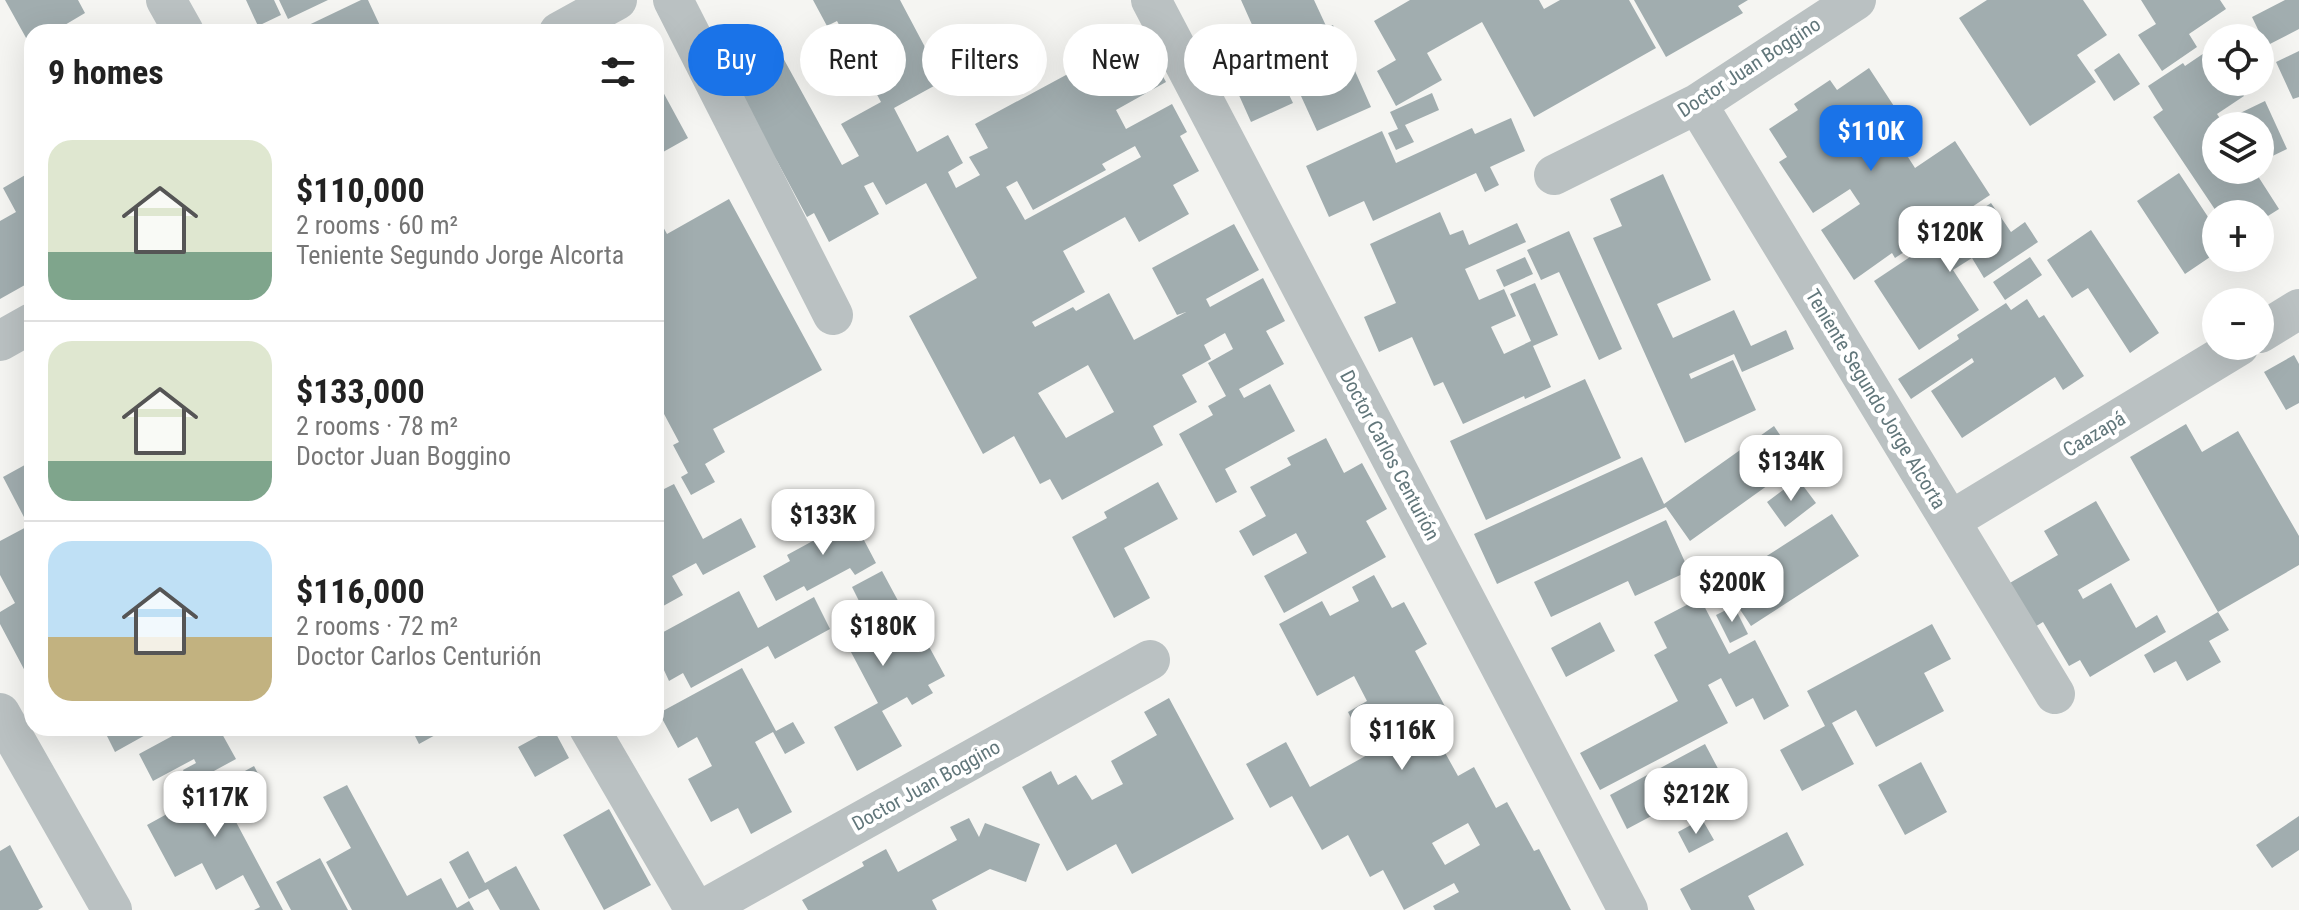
<!DOCTYPE html>
<html lang="en">
<head>
<meta charset="utf-8">
<style>
  :root { --surface:#fff; --page:#f6f6f6; --text:#222; --muted:#767676; --line:#e0e0e0; --accent:#1a73e8 }
  body { margin:0; font-family:"Roboto Condensed",sans-serif; background:var(--page); color:var(--text); height:100vh; display:flex; flex-direction:column; font-size:30px; white-space:nowrap }
  * { box-sizing:border-box; margin:0 }
  p { font-size:26px; color:var(--muted) }
  .icon { flex:none; width:44px; height:44px; fill:none; stroke:currentColor; stroke-width:2; stroke-linecap:round; stroke-linejoin:round }
  .map { position:relative; flex:1; overflow:hidden }
  .details { position:absolute; left:24px; top:24px; width:640px; height:712px; display:flex; flex-direction:column; background:var(--surface); border-radius:24px; box-shadow:0 8px 32px #0002 }
  .details>* { flex:none }
  .top-card { position:absolute; left:688px; top:24px; width:760px; height:72px; display:flex; gap:16px }
  .controls { position:absolute; left:2202px; top:24px; display:grid; gap:16px }
  .controls a { display:grid; place-items:center; width:72px; height:72px; border-radius:50%; background:var(--surface); box-shadow:0 8px 32px #0002; font-size:40px }
  .price { position:absolute; translate:-50% -68px; padding:0 18px; border-radius:16px; background:#fff; color:#222; font-size:26px; line-height:52px; filter:drop-shadow(0 2px 4px #0008) }
  .price::after { content:''; position:absolute; left:50%; top:48px; width:24px; height:18px; margin-left:-12px; background:inherit; clip-path:polygon(0 0,100% 0,50% 100%) }
  .price.on { background:var(--accent); color:#fff }
  ul { padding:0; list-style:none }
  li { display:flex; align-items:center; gap:24px; height:200px; padding:0 24px }
  li+li { border-top:2px solid var(--line) }
  li span { display:grid; place-items:center; flex:none; width:224px; height:160px; border-radius:24px; color:#555 }
  li>.icon { margin-inline-start:auto }
  span .icon { width:96px; height:96px; fill:#fffc; stroke-width:1 }
  li b { font-size:34px }
  h2 { display:flex; justify-content:space-between; align-items:center; height:96px; padding:0 24px; font-size:34px }
  .chip { padding:0 28px; border-radius:36px; background:var(--surface); box-shadow:0 8px 32px #0002; font-size:28px; line-height:72px }
  .chip.on { background:var(--accent); color:#fff }
  .map>svg:first-child { display:block }
  .building { fill:#a1adaf; fill-rule:evenodd }
  .lines { fill:none; stroke-linecap:round; stroke-linejoin:round }
  .street { stroke:#bac1c2; stroke-width:40 }
  .labels { text-anchor:middle; stroke-width:8; stroke-linejoin:round; paint-order:stroke }
  .street-label { font-size:20px; fill:#62777b; stroke:#fff }
</style>
</head>
<body>
<div class="map">
<svg width="2299" height="910" viewBox="0 0 2299 910">
  <rect width="100%" height="100%" fill="#f5f5f2"/>
  <path class="building" d="M5 0H78L85 13 53 32H32L30 45Z
    M246 0H274L281 15 258 26Z
    M279 0H328L288 19Z
    M361 0H368L382 30 294 32Z
    M813 0H900L943 81 894 108 917 152 948 135 963 163 948 172 956 188 980 175 969 157 988 148 975 124 1140 35 1166 82 1116 110 1126 129 1172 104 1187 132 1180 136 1199 171 1173 185 1189 214 1139 242 1125 217 1063 251 1085 292 1032 322 1035 327 1073 307 1076 311 1109 293 1134 340 1186 312 1177 315 1152 268 1234 224 1259 270 1206 299 1210 307 1263 278 1285 321 1266 331 1284 364 1239 389 1244 398 1270 384 1295 431 1225 469 1237 492 1216 503 1179 434 1213 415 1208 406 1226 396 1208 363 1233 349 1225 333 1204 345 1211 359 1182 375 1197 402 1153 426 1163 445 1062 500 1050 479 1040 484 1014 436 983 454 909 316 977 278 926 183 886 205 873 182 864 186 879 214 829 242 814 213 807 217 777 161 716 66 771 36 842 165 859 156 841 124 881 102 837 21 827 26ZM1135 146 1141 157 1025 220 1006 187 1017 181 1033 210 1106 170 1102 164ZM1088 365 1114 412 1066 438 1038 393Z
    M1241 0H1314L1327 28 1333 25 1345 53 1283 82 1293 103 1251 122 1229 73 1266 56Z
    M1410 0H1539L1544 9 1560 0H1629L1656 48 1534 117 1482 22 1427 53 1442 80 1396 106 1377 71 1396 60 1374 21Z
    M1634 0H1748L1738 6 1743 13 1666 57Z
    M1987 0H2083L2107 35 2077 55 2096 82 2030 126 1959 18Z
    M2141 0H2220L2226 9 2189 34 2197 47 2162 71 2138 35 2156 24Z
    M2285 0H2299V29L2266 46 2252 17Z
    M2216 45V82H2235L2244 96 2217 114 2225 126H2216V170H2254L2279 209 2260 221V214H2218L2153 117 2163 110 2148 86 2183 63 2185 66Z
    M2299 51V97L2293 99 2276 62Z
    M2119 53 2140 84 2114 101 2094 70Z
    M1869 68 1905 123 1892 132 1915 168 1955 141 1990 195 1895 258 1892 253 1854 280 1821 230 1860 204 1850 189 1813 213 1779 162 1787 157 1769 129 1798 110 1794 104 1830 80 1837 90Z
    M1355 71 1371 107 1317 131 1301 96Z
    M656 79 688 138 656 156Z
    M1432 93 1439 110 1405 125 1414 142 1396 150 1388 133 1398 129 1390 112Z
    M2265 101 2287 149 2260 162V126H2241L2236 115Z
    M1511 118 1525 151 1490 167 1499 185 1485 192 1476 173 1373 221 1364 201 1329 217 1306 166 1382 131 1396 163 1472 128 1475 134Z
    M32 171V281L0 299V221L16 212 3 188Z
    M2179 173 2216 229V253L2185 274 2137 201Z
    M1663 174 1711 280 1657 304 1673 338 1734 310 1751 346 1786 330 1794 349 1742 372 1734 354 1689 374 1691 379 1733 360 1756 410 1685 443 1593 238 1622 226 1610 199Z
    M729 199 822 370 713 429 725 452 705 464 715 482 691 495 681 477 688 473 673 445 679 442 656 399V214L667 234Z
    M1991 203 2011 232 2025 222 2038 242 1984 278 1972 258 1953 270 1979 310 1919 350 1874 281Z
    M1440 212 1450 235 1463 230 1469 245 1517 223 1526 242 1465 269 1479 300 1504 289 1516 316 1491 327 1504 354 1531 341 1510 294 1535 283 1558 335 1533 346 1551 387 1525 399 1524 396 1463 424 1443 382 1434 386 1412 337 1379 352 1364 317 1396 303 1370 244Z
    M2091 230 2159 333 2130 353 2088 288 2072 298 2047 260Z
    M1569 231 1622 349 1599 360 1559 272 1541 280 1527 250Z
    M1525 257 1533 274 1504 287 1496 270Z
    M2030 257 2042 275 2005 300 1993 282Z
    M2027 299 2039 318 2044 315 2084 376 2063 390 2055 377 1962 438 1931 391 1974 362 1972 358 1911 399 1898 379 1959 339 1957 335 2006 303 2011 310Z
    M2294 355 2299 364V403L2286 410 2264 372Z
    M1585 379 1621 458 1486 520 1450 441Z
    M2186 424 2202 452 2238 431 2299 536V565L2218 612 2229 630 2209 641 2221 662 2187 681 2176 661 2154 673 2144 655 2218 612 2130 457Z
    M1774 426 1799 463 1690 541 1666 507 1497 584 1474 534 1642 457 1664 504Z
    M1326 438 1344 473 1362 463 1387 509 1366 521 1386 557 1284 613 1264 576 1307 553 1296 533 1253 556 1239 531 1266 516 1250 487 1291 465 1287 458Z
    M32 461V515L25 519 3 477Z
    M1798 479 1816 503 1785 527 1767 502Z
    M1158 482 1178 519 1124 548 1150 598 1114 618 1072 537 1107 518 1104 512Z
    M656 484 660 491 674 484 703 539 741 518 756 547 703 575 696 563 672 576 683 595 656 610V561L663 557 656 545Z
    M2096 501 2130 560 2078 590 2083 599 2111 583 2136 628 2157 615 2166 632 2090 677 2080 660 2069 666 2043 622 2033 628 2008 584 2058 555 2044 531Z
    M845 504 876 563 855 575 850 568 807 591 804 586 776 601 763 576 790 561 787 555 831 531 824 516Z
    M1832 514 1859 556 1751 626 1723 584Z
    M1666 520 1689 571 1635 596 1628 581 1551 617 1534 582Z
    M32 524V670L26 673 0 624V612L15 603 0 575V541Z
    M882 571 917 636 906 643 909 650 926 641 945 676 928 685 933 693 912 705 907 697 882 711 902 746 857 771 834 727 878 703 834 620 861 605 852 587Z
    M1374 575 1392 608 1404 602 1427 644 1415 651 1448 712 1428 722 1458 776 1474 767 1496 808 1507 802 1534 851 1539 849 1571 910H1435L1433 906 1459 892 1454 883 1404 910 1383 870 1370 877 1348 835 1322 850 1292 796 1270 808 1246 764 1286 742 1310 787 1369 754 1348 712 1367 701 1354 676 1317 696 1279 624 1322 601 1330 616 1359 601 1352 587ZM1468 823 1480 845 1445 865 1432 843Z
    M739 591 758 628 814 597 830 629 775 659 768 646 691 688 683 673 669 681 663 668 656 672V636Z
    M1700 598 1729 654 1755 640 1789 706 1764 720 1753 698 1736 707 1721 678 1708 685 1728 723 1600 790 1580 753 1678 701 1654 655 1667 648 1654 622Z
    M1734 606 1748 634 1730 643 1716 615Z
    M1600 622 1615 651 1566 677 1551 648Z
    M1932 624 1951 659 1924 673 1944 711 1876 747 1856 710 1832 723 1854 764 1802 791 1780 750 1825 726 1807 691Z
    M742 668 776 731 793 722 805 743 785 754 773 732 755 742 792 812 751 834 738 808 711 822 688 779 712 766 697 737 678 748 659 713Z
    M1169 698 1234 819 1132 874 1116 844 1067 871 1022 787 1051 771 1058 785 1076 775 1092 800 1123 784 1111 761 1157 735 1144 712Z
    M103 728H158L115 752Z
    M187 728H228L221 732 236 759 190 784 183 770 196 763 194 759 153 781 139 754Z
    M411 728H448L419 744Z
    M553 728 569 758 535 777 518 747Z
    M1705 744 1723 778 1627 829 1610 795Z
    M1921 762 1947 812 1905 835 1878 785Z
    M254 766 264 785 227 805 283 910H254L260 907 243 875 216 890 202 863 175 877 147 825Z
    M347 785 407 896 441 878 457 908 469 901 474 910H352L326 862 351 848 323 797Z
    M609 809 651 885 604 910 563 835Z
    M2299 816V850L2272 868 2256 845Z
    M969 818 979 837 985 823 1040 844 1026 882 990 869 932 900 937 910H808L802 900 864 866 862 862 886 849 898 872 957 840 950 827Z
    M1702 819 1714 840 1689 853 1678 832Z
    M1787 832 1804 865 1748 896 1755 910H1691L1680 889Z
    M10 845 43 907 38 910H0V851Z
    M468 851 485 883 516 866 540 910H500L488 889 469 899 449 862Z
    M320 858 348 910H291L276 882Z"/>
  <g class="lines">
    <path class="street" d="M166 0 184 32
      M673 0 833 315
      M1151 0 1628 910
      M559 32 617 0
      M1697 104 2055 694
      M1554 175 1697 104 1856 0
      M2260 333 2299 309
      M0 341 32 323
      M1950 521 2239 346
      M0 713 112 910
      M589 728 695 910
      M702 910 1150 660"/>
  </g>
  <g class="labels">
    <g class="street-label">
      <text transform="translate(1749 67) rotate(-33)" y="7">Doctor Juan Boggino</text>
      <text transform="translate(1876 399) rotate(59)" y="7">Teniente Segundo Jorge Alcorta</text>
      <text transform="translate(2094 434) rotate(-31)" y="7">Caazapá</text>
      <text transform="translate(1390 455) rotate(62)" y="7">Doctor Carlos Centurión</text>
      <text transform="translate(926 785) rotate(-29)" y="7">Doctor Juan Boggino</text>
    </g>
  </g>
</svg>
<div class="controls">
<a><svg class="icon" aria-label="locate" viewBox="0 0 24 24"><circle cx="12" cy="12" r="6"/><path d="M12 2v4M12 18v4M2 12h4M18 12h4"/></svg></a>
<a><svg class="icon" aria-label="layers" viewBox="0 0 24 24"><path d="M12 4l9 5-9 5-9-5zM3 14l9 5 9-5"/></svg></a>
<a>+</a>
<a>−</a>
</div>
<b class="price on" style="left:1871px;top:173px">$110K</b>
<b class="price" style="left:1950px;top:274px">$120K</b>
<b class="price" style="left:1791px;top:503px">$134K</b>
<b class="price" style="left:823px;top:557px">$133K</b>
<b class="price" style="left:1732px;top:624px">$200K</b>
<b class="price" style="left:883px;top:668px">$180K</b>
<b class="price" style="left:1402px;top:772px">$116K</b>
<b class="price" style="left:1696px;top:836px">$212K</b>
<b class="price" style="left:215px;top:839px">$117K</b>
<div class="top-card">
<a class="chip on">Buy</a>
<a class="chip">Rent</a>
<a class="chip">Filters</a>
<a class="chip">New</a>
<a class="chip">Apartment</a>
</div>
<section class="details">
<h2>9 homes<svg class="icon" aria-label="filters" viewBox="0 0 24 24"><path d="M4 7h16M4 17h16"/><circle cx="9" cy="7" r="2"/><circle cx="15" cy="17" r="2"/></svg></h2>
<ul>
<li><span style="background:linear-gradient(#dfe7d0 70%,#7fa58c 0)"><svg class="icon" aria-label="home" viewBox="0 0 24 24"><path d="M3 11l9-7 9 7M6 9v11h12V9"/></svg></span><div><b>$110,000</b><p>2 rooms · 60 m²</p><p>Teniente Segundo Jorge Alcorta</p></div></li>
<li><span style="background:linear-gradient(#dfe7d0 75%,#7fa58c 0)"><svg class="icon" aria-label="home" viewBox="0 0 24 24"><path d="M3 11l9-7 9 7M6 9v11h12V9"/></svg></span><div><b>$133,000</b><p>2 rooms · 78 m²</p><p>Doctor Juan Boggino</p></div></li>
<li><span style="background:linear-gradient(#bfe0f5 60%,#c2b280 0)"><svg class="icon" aria-label="home" viewBox="0 0 24 24"><path d="M3 11l9-7 9 7M6 9v11h12V9"/></svg></span><div><b>$116,000</b><p>2 rooms · 72 m²</p><p>Doctor Carlos Centurión</p></div></li>
</ul>
</section>
</div>
</body>
</html>
